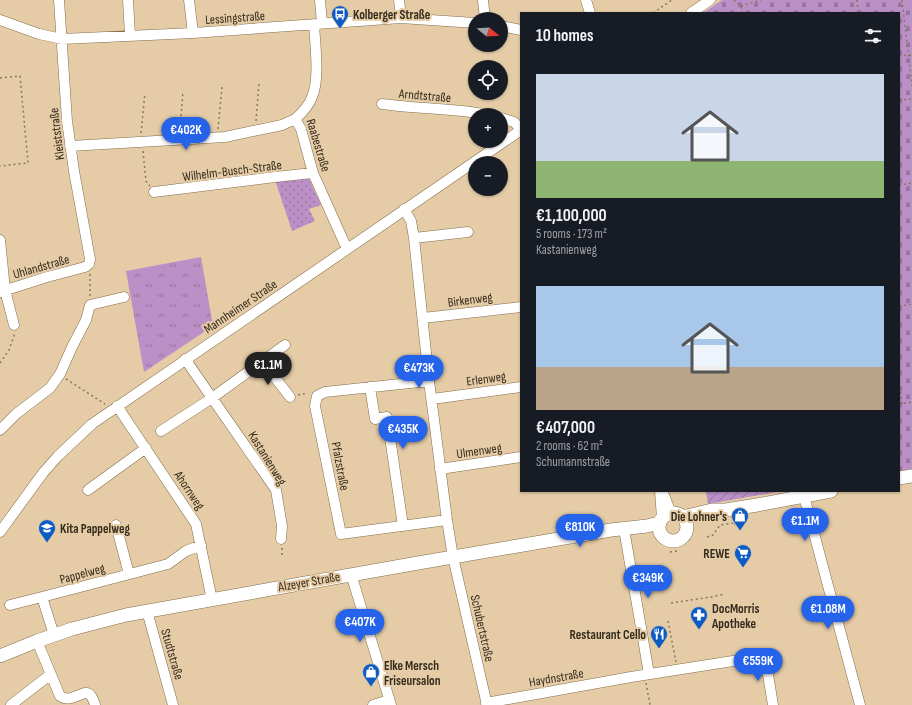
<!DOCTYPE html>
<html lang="en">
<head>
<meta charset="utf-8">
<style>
  :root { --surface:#171b24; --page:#20242c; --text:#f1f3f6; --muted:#9ea1a6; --accent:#2563eb }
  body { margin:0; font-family:"Sofia Sans Condensed",sans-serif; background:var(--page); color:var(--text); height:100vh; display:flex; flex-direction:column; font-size:15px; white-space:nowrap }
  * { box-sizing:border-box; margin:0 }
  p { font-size:13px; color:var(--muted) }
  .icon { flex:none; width:22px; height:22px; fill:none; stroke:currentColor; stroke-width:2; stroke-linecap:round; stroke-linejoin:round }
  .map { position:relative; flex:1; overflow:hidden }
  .sheet { position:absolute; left:520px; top:12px; width:380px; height:480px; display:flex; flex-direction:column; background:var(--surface); border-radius:0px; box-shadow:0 1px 3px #0004 }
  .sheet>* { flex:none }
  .needle { width:26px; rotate:108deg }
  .buttons { position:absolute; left:468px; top:12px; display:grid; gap:8px }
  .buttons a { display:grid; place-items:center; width:40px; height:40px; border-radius:50%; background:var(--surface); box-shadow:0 1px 3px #0004; font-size:20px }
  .price { position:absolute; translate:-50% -34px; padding:0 9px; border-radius:14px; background:var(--accent); color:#fff; font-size:13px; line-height:26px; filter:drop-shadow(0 1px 2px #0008) }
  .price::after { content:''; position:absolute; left:50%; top:24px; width:12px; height:9px; margin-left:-6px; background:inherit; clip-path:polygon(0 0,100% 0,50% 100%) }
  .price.active { background:#222; color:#fff }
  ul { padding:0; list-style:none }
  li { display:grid; align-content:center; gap:8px; height:212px; padding:0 16px }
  li span { display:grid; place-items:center; height:124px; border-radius:0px; color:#555 }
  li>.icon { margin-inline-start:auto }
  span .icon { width:72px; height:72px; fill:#fffc; stroke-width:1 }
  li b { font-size:17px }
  h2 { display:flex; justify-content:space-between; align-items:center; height:48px; padding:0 16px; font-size:17px }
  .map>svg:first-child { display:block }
  .grass { fill:url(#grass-tufts) }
  .cemetery { fill:url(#cemetery-stones) }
  .park { fill:url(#park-dots) }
  .garden { fill:url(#garden-furrows) }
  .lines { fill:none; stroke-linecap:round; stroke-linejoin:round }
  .minor-casing { stroke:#836d4a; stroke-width:11 }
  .major-casing { stroke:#836d4a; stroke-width:14 }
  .path { stroke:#87775d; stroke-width:1.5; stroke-dasharray:2 3; stroke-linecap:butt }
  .minor { stroke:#fff; stroke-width:10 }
  .major { stroke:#fff; stroke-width:13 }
  .labels { text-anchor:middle; stroke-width:4; stroke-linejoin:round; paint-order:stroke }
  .poi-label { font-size:13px; font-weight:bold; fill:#352c1d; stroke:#e5cca7; text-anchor:start }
  .street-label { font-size:13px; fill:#352c1d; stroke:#e5cca7 }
</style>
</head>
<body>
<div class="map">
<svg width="912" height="705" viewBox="0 0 912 705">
  <defs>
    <pattern id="grass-tufts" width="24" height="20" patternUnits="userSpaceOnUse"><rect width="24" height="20" fill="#bb90c7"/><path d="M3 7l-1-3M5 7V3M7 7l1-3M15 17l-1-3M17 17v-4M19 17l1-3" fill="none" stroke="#9976a1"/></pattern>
    <pattern id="cemetery-stones" width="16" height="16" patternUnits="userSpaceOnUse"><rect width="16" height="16" fill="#bb90c7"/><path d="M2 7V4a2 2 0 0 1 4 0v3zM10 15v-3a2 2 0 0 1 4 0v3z" fill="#9976a1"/></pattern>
    <pattern id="park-dots" width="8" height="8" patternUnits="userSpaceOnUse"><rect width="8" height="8" fill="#bb90c7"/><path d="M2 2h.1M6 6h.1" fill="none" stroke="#9976a1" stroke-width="1.8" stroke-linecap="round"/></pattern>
    <pattern id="garden-furrows" width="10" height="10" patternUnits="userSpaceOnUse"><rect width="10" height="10" fill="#bb90c7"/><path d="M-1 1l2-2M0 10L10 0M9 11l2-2" fill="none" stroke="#9976a1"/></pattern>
  </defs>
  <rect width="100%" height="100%" fill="#e5cca7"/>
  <path class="grass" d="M201 257 213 326 144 372 126 271Z"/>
  <path class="cemetery" d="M722 0H912V469L899 471V13H703Z"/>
  <path class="park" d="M308 177 321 205 309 209 315 221 292 231 275 180Z"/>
  <path class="garden" d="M706 491H783L708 504Z"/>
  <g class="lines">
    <g class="minor-casing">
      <path id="minor" d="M128 0 130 35
        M189 0 193 33
        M320 0 322 23
        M399 0 401 18
        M483 0 485 19
        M586 0 590 13
        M691 13 710 0
        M0 20 39 34 62 39 193 33 401 18 475 23
        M314 24C315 44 320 79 312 97 309 106 302 113 295 119L301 129 313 173 347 249
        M501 26 521 30
        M382 104C418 109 455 108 490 115
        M501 118 514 122 521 129
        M70 146 225 137 282 125 295 119
        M154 192 275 177 313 173
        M404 209 411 221 414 238 429 381 447 520 453 557 487 705
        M414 238 468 232
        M0 240 5 290 14 325
        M0 292 47 277 85 267 89 264 90 259 74 171 67 121 59 0
        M423 318 521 307
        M185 359 276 490 282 526 281 539
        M263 362 290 397
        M429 381 325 392 317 396 315 406 341 534 447 520
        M370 387 375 419 387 417 403 526
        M432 399 521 387
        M117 406 196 524 212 600
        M0 430 16 414 50 388 60 374 72 347 86 320 90 305 124 297
        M161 431 212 398 285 345
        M440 469 521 457
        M88 490 146 448
        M660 491 662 518
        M664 495 669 508 673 513
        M804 496 860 705
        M116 525 129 574
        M624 529 649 674
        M0 532 43 473 58 456 92 424 521 130
        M351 574 391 705
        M10 605 42 597
        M147 611 173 705
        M54 635 42 597 168 564 186 551 201 545
        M37 641 60 696C72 705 85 686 91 696 93 698 94 702 95 705
        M486 703 631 677 765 656 773 705
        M11 705 51 674
        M373 705 389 700"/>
    </g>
    <g class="major-casing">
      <path id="major" d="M899 478 912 476
        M659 527a14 14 0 1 1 28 0a14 14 0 1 1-28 0Z
        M682 516H687L712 510H726L757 505 831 491
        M0 656 37 641 72 629 126 615 418 563 611 530 647 526 659 523"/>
    </g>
    <path class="path" d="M734 0 741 6 742 13
      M857 0 858 13
      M902 0 912 86
      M741 6 761 0
      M653 13 672 0
      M899 56 912 55
      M0 78 20 76 28 163 0 166
      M899 100 912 99
      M256 121 259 83
      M218 129 222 87
      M180 131 183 91
      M141 133 145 93
      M143 151 146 181 150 186
      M899 185 912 183
      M90 274V296
      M899 306 912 304
      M0 363 9 350 15 333
      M66 379 105 404
      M899 382 902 404
      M298 395 308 393
      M899 404 912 402
      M733 519 736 527
      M707 537 713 535 720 525 734 523
      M282 548V556
      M670 552 677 551
      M671 603 711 597 725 594
      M668 621 676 662
      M646 683 650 705"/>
    <use href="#minor" class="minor"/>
    <use href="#major" class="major"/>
  </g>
  <defs>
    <g id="bus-pin" transform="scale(0.9)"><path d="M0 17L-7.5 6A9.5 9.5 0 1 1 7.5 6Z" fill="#0d5cc6" stroke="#e5cca7"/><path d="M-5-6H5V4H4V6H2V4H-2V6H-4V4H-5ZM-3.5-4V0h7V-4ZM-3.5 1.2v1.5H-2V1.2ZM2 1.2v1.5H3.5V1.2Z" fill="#fff"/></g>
    <g id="shop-pin" transform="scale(0.9)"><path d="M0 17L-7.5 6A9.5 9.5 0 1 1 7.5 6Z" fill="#0d5cc6" stroke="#e5cca7"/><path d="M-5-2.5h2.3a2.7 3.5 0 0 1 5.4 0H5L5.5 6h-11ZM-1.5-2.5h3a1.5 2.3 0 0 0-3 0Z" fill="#fff"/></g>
    <g id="school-pin" transform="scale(0.9)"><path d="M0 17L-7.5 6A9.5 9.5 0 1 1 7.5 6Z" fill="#0d5cc6" stroke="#e5cca7"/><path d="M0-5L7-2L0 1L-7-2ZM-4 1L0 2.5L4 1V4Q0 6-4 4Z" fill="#fff"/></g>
    <g id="supermarket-pin" transform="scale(0.9)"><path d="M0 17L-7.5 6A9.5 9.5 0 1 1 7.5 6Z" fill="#0d5cc6" stroke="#e5cca7"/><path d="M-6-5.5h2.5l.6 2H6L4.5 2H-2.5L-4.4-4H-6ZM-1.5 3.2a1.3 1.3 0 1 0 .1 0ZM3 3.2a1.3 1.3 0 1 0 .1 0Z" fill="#fff"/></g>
    <g id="pharmacy-pin" transform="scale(0.9)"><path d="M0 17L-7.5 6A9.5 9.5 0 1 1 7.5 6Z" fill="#0d5cc6" stroke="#e5cca7"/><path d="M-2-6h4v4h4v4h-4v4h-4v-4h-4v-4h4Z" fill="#fff"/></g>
    <g id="restaurant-pin" transform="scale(0.9)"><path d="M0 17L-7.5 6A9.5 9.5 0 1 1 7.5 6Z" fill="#0d5cc6" stroke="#e5cca7"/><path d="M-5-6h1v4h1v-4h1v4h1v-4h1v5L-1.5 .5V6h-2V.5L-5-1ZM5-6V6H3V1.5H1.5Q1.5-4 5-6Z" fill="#fff"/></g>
  </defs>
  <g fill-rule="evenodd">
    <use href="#bus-pin" x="340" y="14"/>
    <use href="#shop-pin" x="740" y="516"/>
    <use href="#school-pin" x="47" y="528"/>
    <use href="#supermarket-pin" x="743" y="553"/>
    <use href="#pharmacy-pin" x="699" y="615"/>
    <use href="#restaurant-pin" x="659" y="634"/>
    <use href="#shop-pin" x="371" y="672"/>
  </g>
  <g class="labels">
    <g class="poi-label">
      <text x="353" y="19">Kolberger Straße</text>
      <text x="727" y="521" text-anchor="end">Die Lohner's</text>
      <text x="60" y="533">Kita Pappelweg</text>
      <text x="730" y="558" text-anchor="end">REWE</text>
      <text x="712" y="613">DocMorris<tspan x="712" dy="15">Apotheke</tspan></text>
      <text x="646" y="639" text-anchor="end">Restaurant Cello</text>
      <text x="384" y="670">Elke Mersch<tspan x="384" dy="15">Friseursalon</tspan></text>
    </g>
    <g class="street-label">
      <text transform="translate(235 17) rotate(-4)" y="5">Lessingstraße</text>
      <text transform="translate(425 95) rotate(5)" y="5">Arndtstraße</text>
      <text transform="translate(56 134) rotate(-97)" y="5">Kleiststraße</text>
      <text transform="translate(319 145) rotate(73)" y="5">Raabestraße</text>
      <text transform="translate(232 170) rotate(-7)" y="5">Wilhelm-Busch-Straße</text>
      <text transform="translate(41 266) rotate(-16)" y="5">Uhlandstraße</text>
      <text transform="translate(470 299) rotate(-7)" y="5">Birkenweg</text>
      <text transform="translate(240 306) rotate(-34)" y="5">Mannheimer Straße</text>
      <text transform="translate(486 378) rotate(-8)" y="5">Erlenweg</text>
      <text transform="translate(479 450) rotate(-8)" y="5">Ulmenweg</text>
      <text transform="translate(268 458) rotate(58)" y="5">Kastanienweg</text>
      <text transform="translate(341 466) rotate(79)" y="5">Pfalzstraße</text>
      <text transform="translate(190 490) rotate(56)" y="5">Ahornweg</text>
      <text transform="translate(82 573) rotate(-15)" y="5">Pappelweg</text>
      <text transform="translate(309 581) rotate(-10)" y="5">Alzeyer Straße</text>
      <text transform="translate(483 628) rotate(77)" y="5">Schubertstraße</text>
      <text transform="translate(173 654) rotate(74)" y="5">Studtstraße</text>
      <text transform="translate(556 677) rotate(-10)" y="5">Haydnstraße</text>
    </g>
  </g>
</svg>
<div class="buttons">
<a><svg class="needle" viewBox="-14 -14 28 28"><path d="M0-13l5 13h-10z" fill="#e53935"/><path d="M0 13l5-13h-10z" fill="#9ea1a6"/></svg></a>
<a><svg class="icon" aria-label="locate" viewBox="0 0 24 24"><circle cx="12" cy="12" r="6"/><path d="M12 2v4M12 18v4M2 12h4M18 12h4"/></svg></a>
<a>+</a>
<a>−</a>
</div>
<b class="price" style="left:186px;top:151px">€402K</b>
<b class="price active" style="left:268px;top:386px">€1.1M</b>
<b class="price" style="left:419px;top:389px">€473K</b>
<b class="price" style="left:403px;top:450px">€435K</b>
<b class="price" style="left:805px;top:542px">€1.1M</b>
<b class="price" style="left:580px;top:548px">€810K</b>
<b class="price" style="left:648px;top:599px">€349K</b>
<b class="price" style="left:828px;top:630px">€1.08M</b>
<b class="price" style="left:360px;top:643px">€407K</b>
<b class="price" style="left:758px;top:682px">€559K</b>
<section class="sheet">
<h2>10 homes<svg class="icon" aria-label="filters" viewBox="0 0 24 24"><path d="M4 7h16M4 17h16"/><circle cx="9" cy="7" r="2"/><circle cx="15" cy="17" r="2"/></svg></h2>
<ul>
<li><span style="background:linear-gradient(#c9d6e8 70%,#8fb573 0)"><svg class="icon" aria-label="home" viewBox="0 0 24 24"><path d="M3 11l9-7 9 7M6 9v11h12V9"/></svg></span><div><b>€1,100,000</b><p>5 rooms · 173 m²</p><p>Kastanienweg</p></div></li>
<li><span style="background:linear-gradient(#a9c7e8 65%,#b9a48a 0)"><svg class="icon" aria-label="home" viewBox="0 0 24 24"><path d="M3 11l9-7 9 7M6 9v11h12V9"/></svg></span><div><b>€407,000</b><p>2 rooms · 62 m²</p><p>Schumannstraße</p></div></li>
</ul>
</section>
</div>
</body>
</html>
